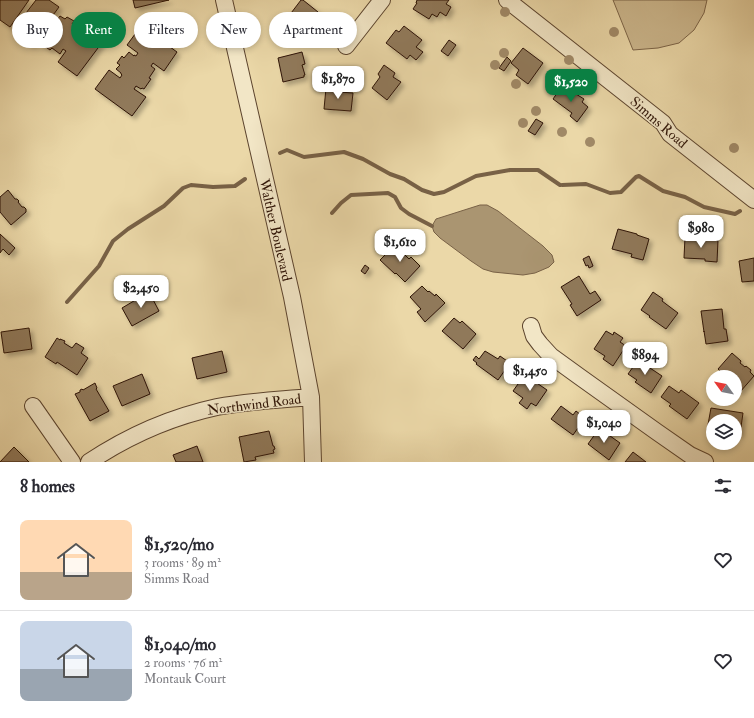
<!DOCTYPE html>
<html lang="en">
<head>
<meta charset="utf-8">
<style>
  :root { --surface:#fff; --page:#f2f2f3; --text:#2b2b33; --muted:#7c7c81; --line:#e1e1e2; --accent:#0b8043 }
  body { margin:0; font-family:"IM FELL Double Pica",serif; background:var(--page); color:var(--text); height:100vh; display:flex; flex-direction:column; font-size:15px; white-space:nowrap }
  * { box-sizing:border-box; margin:0 }
  p { font-size:13px; color:var(--muted) }
  .icon { flex:none; width:22px; height:22px; fill:none; stroke:currentColor; stroke-width:2; stroke-linecap:round; stroke-linejoin:round }
  .map { position:relative; height:462px; overflow:hidden }
  .drawer { display:flex; flex-direction:column; background:var(--surface); flex:1 }
  .drawer>* { flex:none }
  .hud { position:absolute; left:12px; top:12px; width:400px; height:36px; display:flex; gap:8px }
  .needle { width:26px; rotate:303deg }
  .tools { position:absolute; left:706px; top:370px; display:grid; gap:8px }
  .tools a { display:grid; place-items:center; width:36px; height:36px; border-radius:50%; background:var(--surface); box-shadow:0 2px 6px #0003; font-size:20px }
  .price { position:absolute; translate:-50% -34px; padding:0 9px; border-radius:8px; background:#fff; color:#222; font-size:13px; line-height:26px; filter:drop-shadow(0 1px 2px #0008) }
  .price::after { content:''; position:absolute; left:50%; top:24px; width:12px; height:9px; margin-left:-6px; background:inherit; clip-path:polygon(0 0,100% 0,50% 100%) }
  .price.active { background:var(--accent); color:#fff }
  ul { padding:0; list-style:none }
  li { display:flex; align-items:center; gap:12px; height:100px; padding:0 20px }
  li+li { border-top:1px solid var(--line) }
  li span { display:grid; place-items:center; flex:none; width:112px; height:80px; border-radius:8px; color:#555 }
  li>.icon { margin-inline-start:auto }
  span .icon { width:48px; height:48px; fill:#fffc; stroke-width:1 }
  li b { font-size:17px }
  h2 { display:flex; justify-content:space-between; align-items:center; height:48px; padding:0 20px; font-size:17px }
  .chip { padding:0 14px; border-radius:18px; background:var(--surface); box-shadow:0 2px 6px #0003; font-size:14px; line-height:36px }
  .chip.active { background:var(--accent); color:#fff }
  .map>svg:first-child { display:block }
  .green { fill:#cbb68c; stroke:#7c6448 }
  .water { fill:#aa9571; stroke:#786146 }
  .lines { fill:none; stroke-linecap:round; stroke-linejoin:round }
  .stream { stroke:#786146; stroke-width:4 }
  .building { fill:#90795a; stroke:#2d1205; filter:url(#shadow) }
  .street-casing { stroke:#5c442e; stroke-width:18 }
  .street { stroke:#f2e6c6; stroke-width:16 }
  .tree { fill:#a18a68 }
  .labels { text-anchor:middle; stroke-width:3; stroke-linejoin:round; paint-order:stroke }
  .street-label { font-size:14px; fill:#2d1205; stroke:#f2e6c6 }
</style>
</head>
<body>
<div class="map">
<svg width="754" height="462" viewBox="0 0 754 462">
  <defs>
    <filter id="shadow"><feDropShadow dx="3.5" dy="3.5" stdDeviation="2" flood-color="#0004"/></filter>
  </defs>
  <rect width="100%" height="100%" fill="#ebd8a8"/>
  <filter id="stains"><feTurbulence type="fractalNoise" baseFrequency=".005" numOctaves="4"/><feColorMatrix values="0 0 0 0 .2 0 0 0 0 .09 0 0 0 0 .02 0 0 0 .5 -.17"/></filter>
  <radialGradient id="worn" r=".72"><stop offset=".6" stop-color="#630" stop-opacity="0"/><stop offset="1" stop-color="#630" stop-opacity=".3"/></radialGradient>
  <path class="green" d="M613 0H707L704 13 694 30 679 43 658 48 633 50Z"/>
  <path class="water" d="M480 205H487L498 211 543 246 552 255 554 262 549 267 535 273 523 275 493 272 483 269 471 261 440 238 434 232 432 226 436 219Z"/>
  <g class="lines">
    <path class="stream" d="M280 153 287 150 304 157 344 152 363 159 390 174 404 179 422 190 434 194 444 192 476 176 510 170H538L560 185
      M562 185 586 184 610 193 621 192 636 177 639 176 663 191 685 197 704 207 735 214 740 211
      M332 213 341 203 351 195 388 193 395 197 401 208 409 214 432 226
      M67 302 99 266 113 241 128 229 164 206 183 188 191 185 213 187 235 186 245 179"/>
  </g>
  <path class="building" d="M0 0H29L10 27 0 20Z
    M36 0H49L59 7 51 18 54 21 55 19 57 20 60 16 65 19 67 17 74 21 72 24 77 28 73 33 75 34 74 35 77 37 85 26 104 40 77 76 58 62 66 51 63 49 60 54 52 48 50 50 40 43 42 41 41 39 43 36 40 33 32 44 13 30Z
    M133 0H169L135 8Z
    M301 0H303L318 12 309 22 307 20 299 32 295 29 291 34 284 29 288 23 285 21Z
    M417 0H449L446 4 451 7 446 16 440 12 437 17 432 14 429 19 413 9 417 3H416Z
    M141 26 177 52 164 71 153 63 151 66 155 69 149 78 151 79 144 89 142 88 141 89 136 86 134 89 146 97 132 116 95 89 109 70 120 78 122 75 121 74V73L116 69 120 65 117 63 122 56 124 58 129 52 134 56V55L136 56 138 53 127 45Z
    M404 26 422 40 416 47 423 52 416 60 410 55 407 59 386 43 396 30 399 32Z
    M449 40 456 45 448 56 441 51Z
    M523 48 543 63 528 84 516 75 519 70 511 63Z
    M302 52 305 64 302 65 305 75H304V77L283 82 278 58Z
    M507 57 511 61 504 71 499 68Z
    M384 65 395 73 393 77 401 82 387 100 372 88 380 77 378 74Z
    M562 86 574 96 576 94 584 99 582 102 588 107 577 122 570 116 572 113 553 99Z
    M326 88 339 89V92L353 93 351 111 324 109Z
    M536 119 543 123 535 135 528 131Z
    M8 190 15 199H17L19 201 18 202 22 207H24L26 209V212L11 225 0 212V197Z
    M618 229 637 234V235L649 239 643 260 631 257 632 254 612 249Z
    M0 234 15 248 9 255 3 249 0 253Z
    M685 237 706 238V239L718 240 717 262 705 261V259L684 258Z
    M395 245 400 250 402 248 407 253 405 255 409 259 411 257 420 266 405 282 396 273 395 274 380 260Z
    M589 256 593 266 589 268 588 265 586 266 583 259Z
    M754 258V281L742 282 739 261Z
    M365 265 369 268 365 274 361 271Z
    M579 276 590 294 595 291 601 300 577 316 570 305 572 304 561 287Z
    M422 286 428 292 429 291 435 296 436 294 445 303 425 322 417 312 421 309 410 297Z
    M149 292 159 311 132 326 122 308Z
    M653 292 663 299 662 301 678 313 666 329 649 317 650 316 641 310Z
    M722 309 724 329H726L728 341 706 344 704 331V332L701 311Z
    M454 318 460 323 462 321 476 334 463 349 442 331Z
    M29 328 32 349 4 353 1 332Z
    M606 331 613 335 614 332 623 338 620 342 626 346 613 366 603 359 605 356 594 349Z
    M57 338 60 340V339L65 341 64 343 72 348 76 343 84 348 81 353 88 358 77 375 57 362 56 364 45 357Z
    M222 351 227 372 197 379 192 358Z
    M485 351 498 359 500 356 510 363 498 380 476 364 477 363 473 360 476 356 479 359Z
    M732 353 741 361 740 363 745 367 746 366 751 370 750 372 754 376 740 392 735 387V377H726L718 369Z
    M638 360 662 376 651 393 635 382 637 380 628 374Z
    M142 374 150 394 122 406 113 386Z
    M523 377 529 382 531 379 547 390 536 406 531 403 527 409 519 403 523 398 513 391Z
    M95 383 97 388 96 389 109 411 90 421 75 394 80 392V390L82 389 83 390Z
    M669 386 679 393 681 390 699 403 687 419 669 406 671 404 661 397Z
    M561 406 573 415 576 411 585 418 573 435 551 419Z
    M711 408 743 413 740 434 735 433V421H713V431L707 430Z
    M598 430 605 436 606 433 620 443 609 460 588 444Z
    M269 431 273 446H274L275 449 273 450 274 453 255 457 256 460 244 462 239 437Z
    M197 446 203 462H176L173 455Z
    M14 447 29 462H0Z
    M633 452 646 462H625Z"/>
  <g class="lines">
    <g class="street-casing">
      <path id="street" d="M224 0 292 297 311 397 313 462
        M507 0 663 123 670 134 754 200
        M346 46 382 0
        M531 326 534 336 540 344 551 356 580 377 657 432 690 455 705 462
        M33 406 72 462
        M89 462C128 436 171 417 217 407 248 401 280 400 311 397"/>
    </g>
    <use href="#street" class="street"/>
  </g>
  <g class="tree">
    <circle cx="505" cy="12" r="5"/>
    <circle cx="614" cy="32" r="5"/>
    <circle cx="504" cy="53" r="5"/>
    <circle cx="569" cy="60" r="5"/>
    <circle cx="495" cy="65" r="5"/>
    <circle cx="516" cy="84" r="5"/>
    <circle cx="536" cy="111" r="5"/>
    <circle cx="523" cy="123" r="5"/>
    <circle cx="562" cy="132" r="5"/>
    <circle cx="590" cy="142" r="5"/>
    <circle cx="734" cy="148" r="5"/>
  </g>
  <g class="labels">
    <g class="street-label">
      <text transform="translate(659 122) rotate(41)" y="5">Simms Road</text>
      <text transform="translate(276 230) rotate(77)" y="5">Walther Boulevard</text>
      <text transform="translate(254 404) rotate(-7)" y="5">Northwind Road</text>
    </g>
  </g>
  <rect width="100%" height="100%" filter="url(#stains)"/>
  <rect width="100%" height="100%" fill="url(#worn)"/>
</svg>
<div class="tools">
<a><svg class="needle" viewBox="-14 -14 28 28"><path d="M0-13l5 13h-10z" fill="#e53935"/><path d="M0 13l5-13h-10z" fill="#7c7c81"/></svg></a>
<a><svg class="icon" aria-label="layers" viewBox="0 0 24 24"><path d="M12 4l9 5-9 5-9-5zM3 14l9 5 9-5"/></svg></a>
</div>
<b class="price" style="left:338px;top:100px">$1,870</b>
<b class="price active" style="left:571px;top:103px">$1,520</b>
<b class="price" style="left:701px;top:249px">$980</b>
<b class="price" style="left:400px;top:263px">$1,610</b>
<b class="price" style="left:141px;top:309px">$2,450</b>
<b class="price" style="left:645px;top:376px">$894</b>
<b class="price" style="left:530px;top:392px">$1,450</b>
<b class="price" style="left:604px;top:444px">$1,040</b>
<div class="hud">
<a class="chip">Buy</a>
<a class="chip active">Rent</a>
<a class="chip">Filters</a>
<a class="chip">New</a>
<a class="chip">Apartment</a>
</div>
</div>
<section class="drawer">
<h2>8 homes<svg class="icon" aria-label="filters" viewBox="0 0 24 24"><path d="M4 7h16M4 17h16"/><circle cx="9" cy="7" r="2"/><circle cx="15" cy="17" r="2"/></svg></h2>
<ul>
<li><span style="background:linear-gradient(#ffd9b3 65%,#b9a48a 0)"><svg class="icon" aria-label="home" viewBox="0 0 24 24"><path d="M3 11l9-7 9 7M6 9v11h12V9"/></svg></span><div><b>$1,520/mo</b><p>3 rooms · 89 m²</p><p>Simms Road</p></div><svg class="icon" aria-label="heart" viewBox="0 0 24 24"><path d="M12 20l-8-8c-3-5 5-10 8-4 3-6 11-1 8 4z"/></svg></li>
<li><span style="background:linear-gradient(#c9d6e8 60%,#9aa5b1 0)"><svg class="icon" aria-label="home" viewBox="0 0 24 24"><path d="M3 11l9-7 9 7M6 9v11h12V9"/></svg></span><div><b>$1,040/mo</b><p>2 rooms · 76 m²</p><p>Montauk Court</p></div><svg class="icon" aria-label="heart" viewBox="0 0 24 24"><path d="M12 20l-8-8c-3-5 5-10 8-4 3-6 11-1 8 4z"/></svg></li>
</ul>
</section>
</body>
</html>
